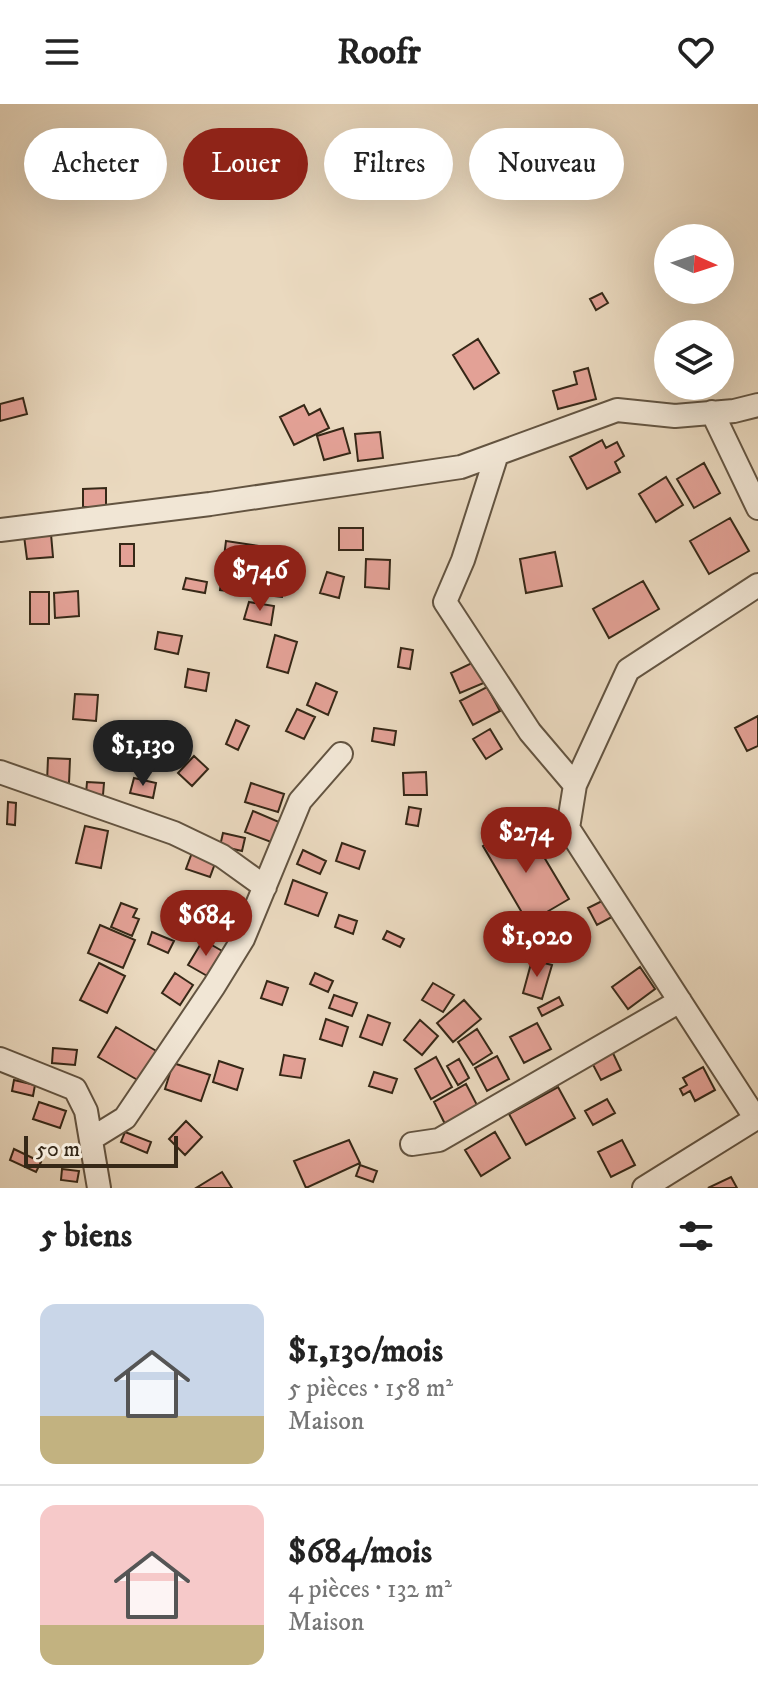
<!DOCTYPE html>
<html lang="fr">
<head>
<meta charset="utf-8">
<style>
  :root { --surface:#fff; --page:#f2f2f2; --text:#222; --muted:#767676; --line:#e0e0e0; --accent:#8f2418 }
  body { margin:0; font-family:"IM FELL DW Pica",serif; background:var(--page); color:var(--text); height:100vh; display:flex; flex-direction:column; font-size:30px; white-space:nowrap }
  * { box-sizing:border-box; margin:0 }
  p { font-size:26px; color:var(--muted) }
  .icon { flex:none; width:44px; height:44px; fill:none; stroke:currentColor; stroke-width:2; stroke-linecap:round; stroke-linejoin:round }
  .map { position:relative; height:1084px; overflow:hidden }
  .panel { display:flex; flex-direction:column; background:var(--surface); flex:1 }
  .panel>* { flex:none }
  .guide { position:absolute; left:24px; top:24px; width:710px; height:72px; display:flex; gap:16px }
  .needle { width:52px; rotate:93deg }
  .buttons { position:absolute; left:654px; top:120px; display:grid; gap:16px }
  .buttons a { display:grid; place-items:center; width:80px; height:80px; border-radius:50%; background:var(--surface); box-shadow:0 8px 32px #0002; font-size:40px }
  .scale { position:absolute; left:24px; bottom:20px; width:154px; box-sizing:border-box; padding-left:8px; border:4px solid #362817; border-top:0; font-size:22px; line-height:28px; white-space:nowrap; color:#362817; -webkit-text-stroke:6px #f1e6d5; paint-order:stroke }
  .price { position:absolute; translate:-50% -68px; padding:0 18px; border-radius:28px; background:var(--accent); color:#fff; font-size:26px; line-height:52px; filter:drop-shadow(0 2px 4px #0008) }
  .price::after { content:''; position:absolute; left:50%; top:48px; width:24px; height:18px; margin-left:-12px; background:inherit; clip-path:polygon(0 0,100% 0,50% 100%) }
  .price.selected { background:#222; color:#fff }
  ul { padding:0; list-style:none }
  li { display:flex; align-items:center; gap:24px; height:200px; padding:0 40px }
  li+li { border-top:2px solid var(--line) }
  li span { display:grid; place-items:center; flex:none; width:224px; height:160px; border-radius:16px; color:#555 }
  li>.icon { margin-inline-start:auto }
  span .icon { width:96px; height:96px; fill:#fffc; stroke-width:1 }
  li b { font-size:34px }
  h2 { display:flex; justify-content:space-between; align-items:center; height:96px; padding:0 40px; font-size:34px }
  .chip { padding:0 28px; border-radius:36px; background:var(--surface); box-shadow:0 8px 32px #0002; font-size:28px; line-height:72px }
  .chip.selected { background:var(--accent); color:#fff }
  header { display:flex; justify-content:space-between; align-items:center; height:104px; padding:0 40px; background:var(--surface); font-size:36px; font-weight:700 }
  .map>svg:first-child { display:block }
  .building { fill:#e3a196; stroke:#362817; stroke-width:2 }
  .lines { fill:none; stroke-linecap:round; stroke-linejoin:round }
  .minor-casing { stroke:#635441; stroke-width:26 }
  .minor { stroke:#f1e6d5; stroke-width:22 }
</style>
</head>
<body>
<header><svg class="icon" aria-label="menu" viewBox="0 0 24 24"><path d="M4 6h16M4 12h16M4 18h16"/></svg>Roofr<svg class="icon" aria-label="heart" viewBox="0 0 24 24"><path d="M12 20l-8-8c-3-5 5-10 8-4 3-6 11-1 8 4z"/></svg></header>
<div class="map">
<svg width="758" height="1084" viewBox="0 0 758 1084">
  <rect width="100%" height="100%" fill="#ead9bf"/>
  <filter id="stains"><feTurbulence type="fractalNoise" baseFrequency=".0025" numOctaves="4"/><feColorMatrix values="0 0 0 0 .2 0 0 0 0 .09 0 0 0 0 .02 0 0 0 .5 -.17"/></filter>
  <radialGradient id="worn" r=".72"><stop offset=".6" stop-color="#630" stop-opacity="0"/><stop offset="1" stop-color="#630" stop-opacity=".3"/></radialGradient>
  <path class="building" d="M602 189 608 199 596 206 590 195Z
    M478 235 499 269 474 285 453 251Z
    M588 264 596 295 558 305 553 287 577 280 574 268Z
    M23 294 27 310 0 317V300Z
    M304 301 309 311 320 305 329 324 294 341 280 313Z
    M343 324 350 349 324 356 317 332Z
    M380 328 383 354 358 357 355 330Z
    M602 336 606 344 617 338 624 352 615 358 620 368 587 385 570 353Z
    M704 359 720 389 694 404 677 375Z
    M666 373 683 401 656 418 639 390Z
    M106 384V403H83V385Z
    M730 414 749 447 709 470 690 437Z
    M339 424H363V446H339Z
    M51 430 53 453 27 455 24 432Z
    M226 437 286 446 282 493 220 486Z
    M120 440H134V462H120Z
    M555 448 562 482 526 489 520 455Z
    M366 455 390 456 389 485 365 483Z
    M327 468 344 473 339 494 320 489Z
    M186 474 207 478 205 489 183 485Z
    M643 477 659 505 609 534 593 505Z
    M78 487 79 512 55 514 54 489Z
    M30 488H49V520H30Z
    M249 498 274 502 271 521 244 515Z
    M158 528 182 532 178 550 155 545Z
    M275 531 297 538 288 569 267 563Z
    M401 544 413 546 410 565 398 563Z
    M476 557 486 578 460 589 451 569Z
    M188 565 209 569 206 587 185 583Z
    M316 579 337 588 328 611 307 601Z
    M487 583 500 607 473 621 460 597Z
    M75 590 98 591 96 617 73 615Z
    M297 605 315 613 304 635 286 627Z
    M758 612V642L747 647 735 624Z
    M236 616 249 622 238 646 226 640Z
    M374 624 396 627 394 641 372 637Z
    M490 625 502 645 486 655 473 635Z
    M194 652 208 665 192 682 178 669Z
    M48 654 70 655 69 679 47 678Z
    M426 668 427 691H404L403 669Z
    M134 674 156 679 153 694 130 689Z
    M87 678 104 679 103 691 86 690Z
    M251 679 284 690 278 708 245 698Z
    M8 698 16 699 15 721 7 720Z
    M409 703 421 705 418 722 406 720Z
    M253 707 279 718 271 738 245 728Z
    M85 722 108 727 101 764 76 759Z
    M515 723 527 744 535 738 569 795 528 819 483 742Z
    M223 729 245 734 242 747 220 742Z
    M342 739 365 747 359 765 336 757Z
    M193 746 217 754 210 773 186 765Z
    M303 746 326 757 320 770 297 760Z
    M293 776 327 789 318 812 285 800Z
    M616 790 625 806 597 821 588 804Z
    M217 795 230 800 223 818 210 812Z
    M121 799 137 805 133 813 139 815 132 832 111 823Z
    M339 811 357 817 353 830 335 823Z
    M100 821 135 836 123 864 88 849Z
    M502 821 522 836 510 852 490 838Z
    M387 827 404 835 400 843 383 835Z
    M152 828 174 837 168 849 148 840Z
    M203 836 224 848 209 873 188 861Z
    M532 856 552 861 542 895 523 889Z
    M99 859 125 872 107 909 80 896Z
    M640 863 655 885 628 905 612 883Z
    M175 869 193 881 180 901 162 889Z
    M315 869 333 877 328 888 310 880Z
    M267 877 288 884 282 901 261 894Z
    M433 879 454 891 443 908 422 896Z
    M334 891 357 899 352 912 329 904Z
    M559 893 563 901 542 912 538 904Z
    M464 896 481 915 453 938 437 919Z
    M368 911 390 919 382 941 360 933Z
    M326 915 348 923 342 942 320 935Z
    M420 916 438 932 422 951 404 936Z
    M537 919 551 945 524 959 510 933Z
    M116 923 158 948 141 978 98 953Z
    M477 925 492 949 473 961 458 938Z
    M53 944 77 946 75 961 52 959Z
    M611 945 621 966 601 976 590 955Z
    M284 951 305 955 301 974 280 971Z
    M497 952 509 975 487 987 475 964Z
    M436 953 452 983 431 995 415 965Z
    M459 955 469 974 458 981 447 962Z
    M219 957 243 965 237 986 213 978Z
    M173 959 210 971 201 997 165 985Z
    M703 963 715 986 695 997 690 987 683 991 680 985 687 981 683 974Z
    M374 968 397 975 392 989 369 982Z
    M14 976 35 981 33 992 12 987Z
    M466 980 477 1001 445 1020 434 998Z
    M558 983 575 1014 526 1041 509 1010Z
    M607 995 615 1009 593 1021 585 1007Z
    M39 998 66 1007 60 1024 33 1015Z
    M186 1017 202 1033 185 1051 169 1035Z
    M125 1028 151 1038 147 1049 121 1038Z
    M495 1028 510 1054 481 1072 465 1046Z
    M349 1036 360 1059 306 1084 294 1057Z
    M622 1036 635 1061 611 1073 598 1048Z
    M14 1045 41 1058 36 1068 10 1056Z
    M360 1061 377 1067 373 1078 356 1072Z
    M62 1065 79 1067 77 1078 61 1076Z
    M222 1068 232 1084H196Z
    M731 1073 737 1084H708Z"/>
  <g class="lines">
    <g class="minor-casing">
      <path id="minor" d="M712 308 758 404
        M497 350 463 456 445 498 530 628 575 681
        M0 426 210 400 461 363 617 306 675 312 734 307 758 301
        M0 668 174 729 222 752 265 783
        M0 955 75 985 86 1007 99 1084
        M756 1015 568 724 575 681 628 566 758 481
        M91 1035 125 1014 214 882 243 835 300 697 341 650
        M412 1040 439 1036 680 897
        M644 1084 758 1013"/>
    </g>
    <use href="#minor" class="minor"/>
  </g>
  <rect width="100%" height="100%" filter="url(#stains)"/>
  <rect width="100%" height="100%" fill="url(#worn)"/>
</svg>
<div class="buttons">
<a><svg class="needle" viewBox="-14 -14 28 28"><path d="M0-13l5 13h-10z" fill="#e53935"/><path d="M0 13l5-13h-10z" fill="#767676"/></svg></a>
<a><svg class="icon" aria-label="layers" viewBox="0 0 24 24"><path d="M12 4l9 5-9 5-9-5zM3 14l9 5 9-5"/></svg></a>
</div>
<div class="scale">50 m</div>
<b class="price" style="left:260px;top:509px">$746</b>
<b class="price selected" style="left:143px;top:684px">$1,130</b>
<b class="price" style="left:526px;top:771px">$274</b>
<b class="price" style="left:206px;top:854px">$684</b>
<b class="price" style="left:537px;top:875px">$1,020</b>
<div class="guide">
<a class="chip">Acheter</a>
<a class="chip selected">Louer</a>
<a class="chip">Filtres</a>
<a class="chip">Nouveau</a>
</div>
</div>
<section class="panel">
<h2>5 biens<svg class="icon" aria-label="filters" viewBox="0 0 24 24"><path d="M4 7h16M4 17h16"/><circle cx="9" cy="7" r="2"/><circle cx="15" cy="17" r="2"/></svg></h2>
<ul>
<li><span style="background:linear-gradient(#c9d6e8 70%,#c2b280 0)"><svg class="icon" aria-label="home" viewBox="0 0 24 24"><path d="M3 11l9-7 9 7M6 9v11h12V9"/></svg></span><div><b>$1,130/mois</b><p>5 pièces · 158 m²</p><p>Maison</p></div></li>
<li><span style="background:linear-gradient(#f6c9c9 75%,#c2b280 0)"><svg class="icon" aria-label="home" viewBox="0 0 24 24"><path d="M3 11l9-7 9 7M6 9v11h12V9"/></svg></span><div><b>$684/mois</b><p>4 pièces · 132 m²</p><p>Maison</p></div></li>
</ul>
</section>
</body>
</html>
